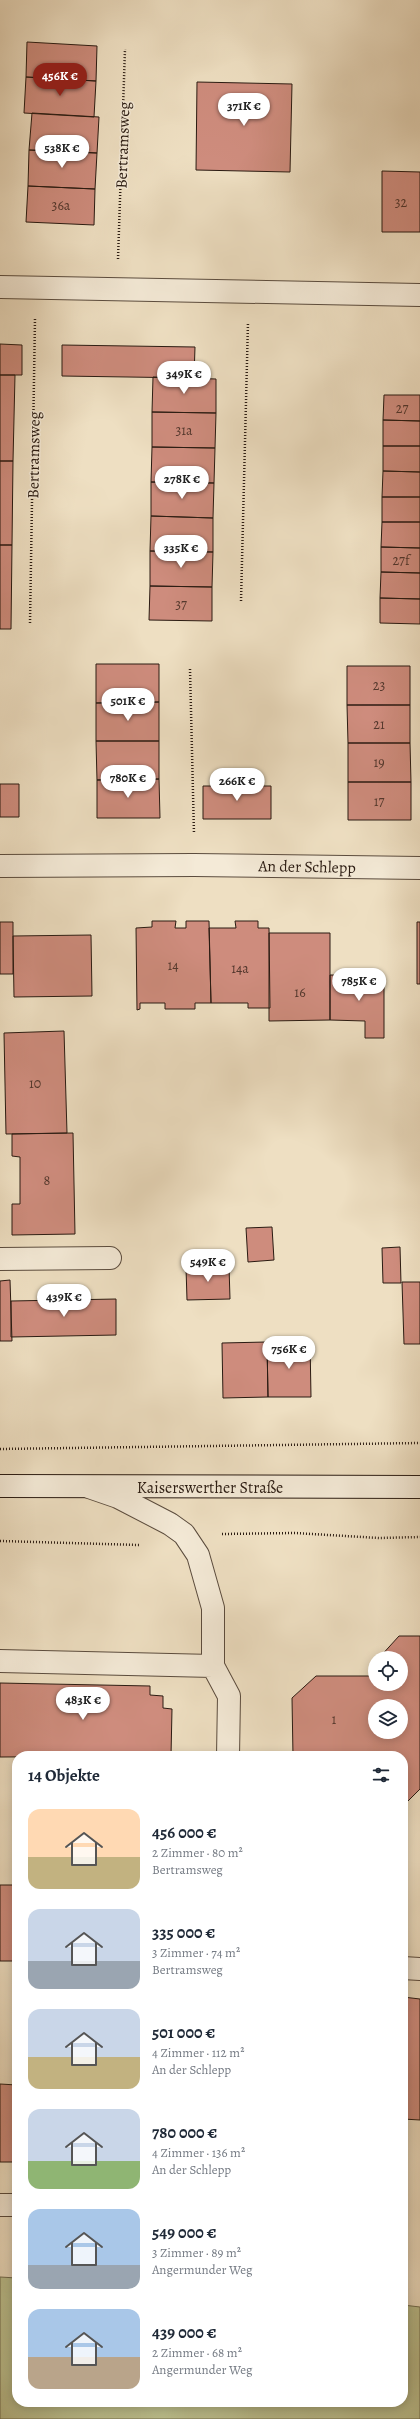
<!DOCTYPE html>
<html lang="de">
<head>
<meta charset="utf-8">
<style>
  :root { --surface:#fff; --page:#f2f2f3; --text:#1f2937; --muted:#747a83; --accent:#8f2418 }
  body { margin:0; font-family:Alegreya,serif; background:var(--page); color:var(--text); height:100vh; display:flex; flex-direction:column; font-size:15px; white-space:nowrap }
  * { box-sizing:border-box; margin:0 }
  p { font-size:13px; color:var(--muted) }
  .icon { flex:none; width:22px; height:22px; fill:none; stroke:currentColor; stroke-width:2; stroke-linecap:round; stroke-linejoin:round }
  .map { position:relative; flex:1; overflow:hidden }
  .details { position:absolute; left:12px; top:1751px; width:396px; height:656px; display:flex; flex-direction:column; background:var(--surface); border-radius:16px; box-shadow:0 2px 10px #0003 }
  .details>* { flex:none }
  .fabs { position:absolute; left:368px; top:1651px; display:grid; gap:8px }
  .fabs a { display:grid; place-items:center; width:40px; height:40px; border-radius:50%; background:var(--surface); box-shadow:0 2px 10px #0003; font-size:20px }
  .price { position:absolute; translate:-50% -34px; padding:0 9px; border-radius:14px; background:#fff; color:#222; font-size:13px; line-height:26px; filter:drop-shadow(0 1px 2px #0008) }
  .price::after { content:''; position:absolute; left:50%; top:24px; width:12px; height:9px; margin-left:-6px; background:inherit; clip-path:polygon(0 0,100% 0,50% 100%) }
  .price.selected { background:var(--accent); color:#fff }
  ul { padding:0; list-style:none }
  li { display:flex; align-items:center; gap:12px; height:100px; padding:0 16px }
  li span { display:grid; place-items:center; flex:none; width:112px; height:80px; border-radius:12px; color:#555 }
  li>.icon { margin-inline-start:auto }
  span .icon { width:48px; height:48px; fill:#fffc; stroke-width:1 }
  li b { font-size:17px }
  h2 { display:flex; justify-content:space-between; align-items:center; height:48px; padding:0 16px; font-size:17px }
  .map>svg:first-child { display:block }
  .green { fill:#bcc190; stroke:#736e51 }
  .building { fill:#ce8c7d; stroke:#2a1b12; fill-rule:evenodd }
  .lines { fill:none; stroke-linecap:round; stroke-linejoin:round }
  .lane-casing { stroke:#5b4c3e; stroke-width:24 }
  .street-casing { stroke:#5b4c3e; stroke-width:24 }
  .secondary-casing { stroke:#2a1b12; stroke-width:24 }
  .path { stroke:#2a1b12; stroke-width:2.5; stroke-dasharray:1 2; stroke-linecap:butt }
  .lane { stroke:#f4ead7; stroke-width:22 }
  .street { stroke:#f4ead7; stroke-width:22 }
  .secondary { stroke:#f4ead7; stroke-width:22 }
  .labels { text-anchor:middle; stroke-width:3; stroke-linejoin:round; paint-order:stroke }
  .number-label { font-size:14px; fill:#53372d }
  .street-label { font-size:16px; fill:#2a1b12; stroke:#f4ead7 }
</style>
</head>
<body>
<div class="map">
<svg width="420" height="2419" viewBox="0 0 420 2419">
  <rect width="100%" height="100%" fill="#eedfc2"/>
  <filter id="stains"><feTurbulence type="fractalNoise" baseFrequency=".005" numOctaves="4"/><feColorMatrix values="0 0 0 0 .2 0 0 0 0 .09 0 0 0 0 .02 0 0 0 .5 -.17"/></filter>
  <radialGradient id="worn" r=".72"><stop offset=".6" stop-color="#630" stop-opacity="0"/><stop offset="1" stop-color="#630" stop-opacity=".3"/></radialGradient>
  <path class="green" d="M0 2277 17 2278V2402H403V2305L420 2307V2419H0Z"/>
  <path class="building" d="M27 42 97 46 96 81 26 77Z
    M26 77 96 81 94 117 24 113Z
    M197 82 292 84 290 172 196 170Z
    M32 113 99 117 97 153 29 150Z
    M29 150 97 153 95 189 28 186Z
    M382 171 420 172V232H382Z
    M28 186 95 189 94 225 26 222Z
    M0 344 22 345V375H0Z
    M62 345 195 347 194 378 62 376Z
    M0 375H15L13 461H0Z
    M153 377 216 379V413L152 412Z
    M384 395H420V421L383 420Z
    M152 412 216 413 215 448 152 447Z
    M383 420 420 421V446H383Z
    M383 446H420V472L383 471Z
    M152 447 215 448 214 483 151 482Z
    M0 461H13L12 545H0Z
    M383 471 420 472V497H382Z
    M151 482 214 483 213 518 151 516Z
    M382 497H420V522H382Z
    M151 516 213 518V552L150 551Z
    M382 522H420V548L381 547Z
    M0 545H12L11 629H0Z
    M381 547 420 548V573L381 572Z
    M150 551 213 552 212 587 150 586Z
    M381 572 420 573V599L380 598Z
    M150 586 212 587V621L149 620Z
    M380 598 420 599V624L380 623Z
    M96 664H159V702L96 703Z
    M347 666H410V705H347Z
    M159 702V741H96V703Z
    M347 705H410V743H348Z
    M96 741H159V779L97 780Z
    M348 743H410L411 782H348Z
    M159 779 160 818H97V780Z
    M348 782H411V820H348Z
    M0 784H19V817H0Z
    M203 786H271V819H203Z
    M152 921H176L175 928H186V921H209L211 1003H195V1009H165V1003H140V1009L137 1010 136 928 152 927Z
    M235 921H258V928H269L270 1008H248V1003H211L209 928H236Z
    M0 922H13V974H0Z
    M417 922H420V984H417Z
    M269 933H330V1020L269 1021Z
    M91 935 92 996 14 997 13 936Z
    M330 975 384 976V1038H365V1021L330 1020Z
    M64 1031 67 1133 6 1134 4 1033Z
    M73 1133 75 1234 12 1235V1204H20V1157L12 1156V1134Z
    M272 1227 274 1260 248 1262 246 1228Z
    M400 1247 401 1283H383L382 1248Z
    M229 1266 230 1299 187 1300 186 1267Z
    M10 1280 12 1341H0V1281Z
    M402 1282H420V1344H404Z
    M116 1299V1335L11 1337V1301Z
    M267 1342 268 1397 223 1398 222 1343Z
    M267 1342H310L311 1397H268Z
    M399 1636H420V1789L403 1806V1756H293L292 1698 316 1676H375V1684H401V1658H379ZM375 1706H401V1732H375Z
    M0 1683 150 1686V1695L163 1696V1708L172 1709 171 1756 0 1757Z
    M0 1885H17V1961H0Z
    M403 1997 420 1999V2120L403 2119Z
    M0 2084 17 2085V2162H0Z"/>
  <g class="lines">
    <g class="lane-casing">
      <path id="lane" d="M89 1487 118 1497 170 1524 184 1534 198 1555 213 1608V1666L229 1696 228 1756
        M0 1661 213 1666
        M0 2205H17"/>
    </g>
    <g class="street-casing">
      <path id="street" d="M0 287 420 295
        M0 866 194 865 420 868
        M0 1259 110 1258
        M403 1968 420 1969"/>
    </g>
    <g class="secondary-casing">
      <path id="secondary" d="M0 1486 420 1487"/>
    </g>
    <path class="path" d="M118 259 125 49
      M241 601 248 322
      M30 623 35 318
      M190 669 194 834
      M0 1449 420 1443
      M222 1534 295 1533 379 1538 420 1537
      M0 1541 139 1545"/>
    <use href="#lane" class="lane"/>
    <use href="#street" class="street"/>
    <use href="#secondary" class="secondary"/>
  </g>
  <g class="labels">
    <g class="number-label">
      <text x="401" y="207">32</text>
      <text x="61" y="210">36a</text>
      <text x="402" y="413">27</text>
      <text x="184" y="435">31a</text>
      <text x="401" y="565">27f</text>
      <text x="181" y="609">37</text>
      <text x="379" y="690">23</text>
      <text x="379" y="729">21</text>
      <text x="379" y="767">19</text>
      <text x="379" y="806">17</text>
      <text x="173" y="970">14</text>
      <text x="240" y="973">14a</text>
      <text x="300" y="997">16</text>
      <text x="35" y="1088">10</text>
      <text x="47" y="1185">8</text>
      <text x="334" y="1724">1</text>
    </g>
    <g class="street-label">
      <text transform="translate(122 145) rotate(-88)" y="6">Bertramsweg</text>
      <text transform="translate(33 455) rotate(-89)" y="6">Bertramsweg</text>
      <text transform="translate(307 866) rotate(1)" y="6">An der Schlepp</text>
      <text x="210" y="1493">Kaiserswerther Straße</text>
    </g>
  </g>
  <rect width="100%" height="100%" filter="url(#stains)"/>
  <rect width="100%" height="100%" fill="url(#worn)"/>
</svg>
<div class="fabs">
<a><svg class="icon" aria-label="locate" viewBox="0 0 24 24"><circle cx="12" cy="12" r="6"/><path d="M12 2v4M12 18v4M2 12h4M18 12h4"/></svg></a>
<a><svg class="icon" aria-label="layers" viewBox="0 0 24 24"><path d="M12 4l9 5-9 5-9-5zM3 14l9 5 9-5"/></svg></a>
</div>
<b class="price selected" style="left:60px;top:97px">456K €</b>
<b class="price" style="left:244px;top:127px">371K €</b>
<b class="price" style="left:62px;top:169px">538K €</b>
<b class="price" style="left:184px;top:395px">349K €</b>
<b class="price" style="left:182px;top:500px">278K €</b>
<b class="price" style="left:181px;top:569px">335K €</b>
<b class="price" style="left:128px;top:722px">501K €</b>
<b class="price" style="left:128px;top:799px">780K €</b>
<b class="price" style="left:237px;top:802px">266K €</b>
<b class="price" style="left:359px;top:1002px">785K €</b>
<b class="price" style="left:208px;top:1283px">549K €</b>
<b class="price" style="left:64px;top:1318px">439K €</b>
<b class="price" style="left:289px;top:1370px">756K €</b>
<b class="price" style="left:83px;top:1721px">483K €</b>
<section class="details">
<h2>14 Objekte<svg class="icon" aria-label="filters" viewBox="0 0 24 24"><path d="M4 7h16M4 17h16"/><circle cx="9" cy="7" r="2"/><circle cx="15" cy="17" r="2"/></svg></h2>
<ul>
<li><span style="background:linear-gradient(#ffd9b3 60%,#c2b280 0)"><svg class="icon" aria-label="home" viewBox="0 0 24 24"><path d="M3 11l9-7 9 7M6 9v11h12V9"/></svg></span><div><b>456 000 €</b><p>2 Zimmer · 80 m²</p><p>Bertramsweg</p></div></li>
<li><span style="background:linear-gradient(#c9d6e8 65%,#9aa5b1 0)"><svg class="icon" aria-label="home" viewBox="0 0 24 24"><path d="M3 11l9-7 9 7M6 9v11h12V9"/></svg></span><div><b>335 000 €</b><p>3 Zimmer · 74 m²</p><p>Bertramsweg</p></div></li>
<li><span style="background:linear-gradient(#c9d6e8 60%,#c2b280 0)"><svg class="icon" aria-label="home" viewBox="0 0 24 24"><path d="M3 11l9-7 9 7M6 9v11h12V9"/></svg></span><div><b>501 000 €</b><p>4 Zimmer · 112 m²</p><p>An der Schlepp</p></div></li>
<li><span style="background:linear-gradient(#c9d6e8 65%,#8fb573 0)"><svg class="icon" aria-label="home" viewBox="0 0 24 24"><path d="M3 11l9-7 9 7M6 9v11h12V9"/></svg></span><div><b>780 000 €</b><p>4 Zimmer · 136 m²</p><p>An der Schlepp</p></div></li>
<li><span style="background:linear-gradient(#a9c7e8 70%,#9aa5b1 0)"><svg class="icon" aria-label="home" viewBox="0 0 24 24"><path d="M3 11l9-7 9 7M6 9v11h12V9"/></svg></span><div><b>549 000 €</b><p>3 Zimmer · 89 m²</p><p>Angermunder Weg</p></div></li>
<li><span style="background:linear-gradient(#a9c7e8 60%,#b9a48a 0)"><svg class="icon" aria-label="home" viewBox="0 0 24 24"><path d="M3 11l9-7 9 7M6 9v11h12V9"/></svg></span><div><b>439 000 €</b><p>2 Zimmer · 68 m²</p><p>Angermunder Weg</p></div></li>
</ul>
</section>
</div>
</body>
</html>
